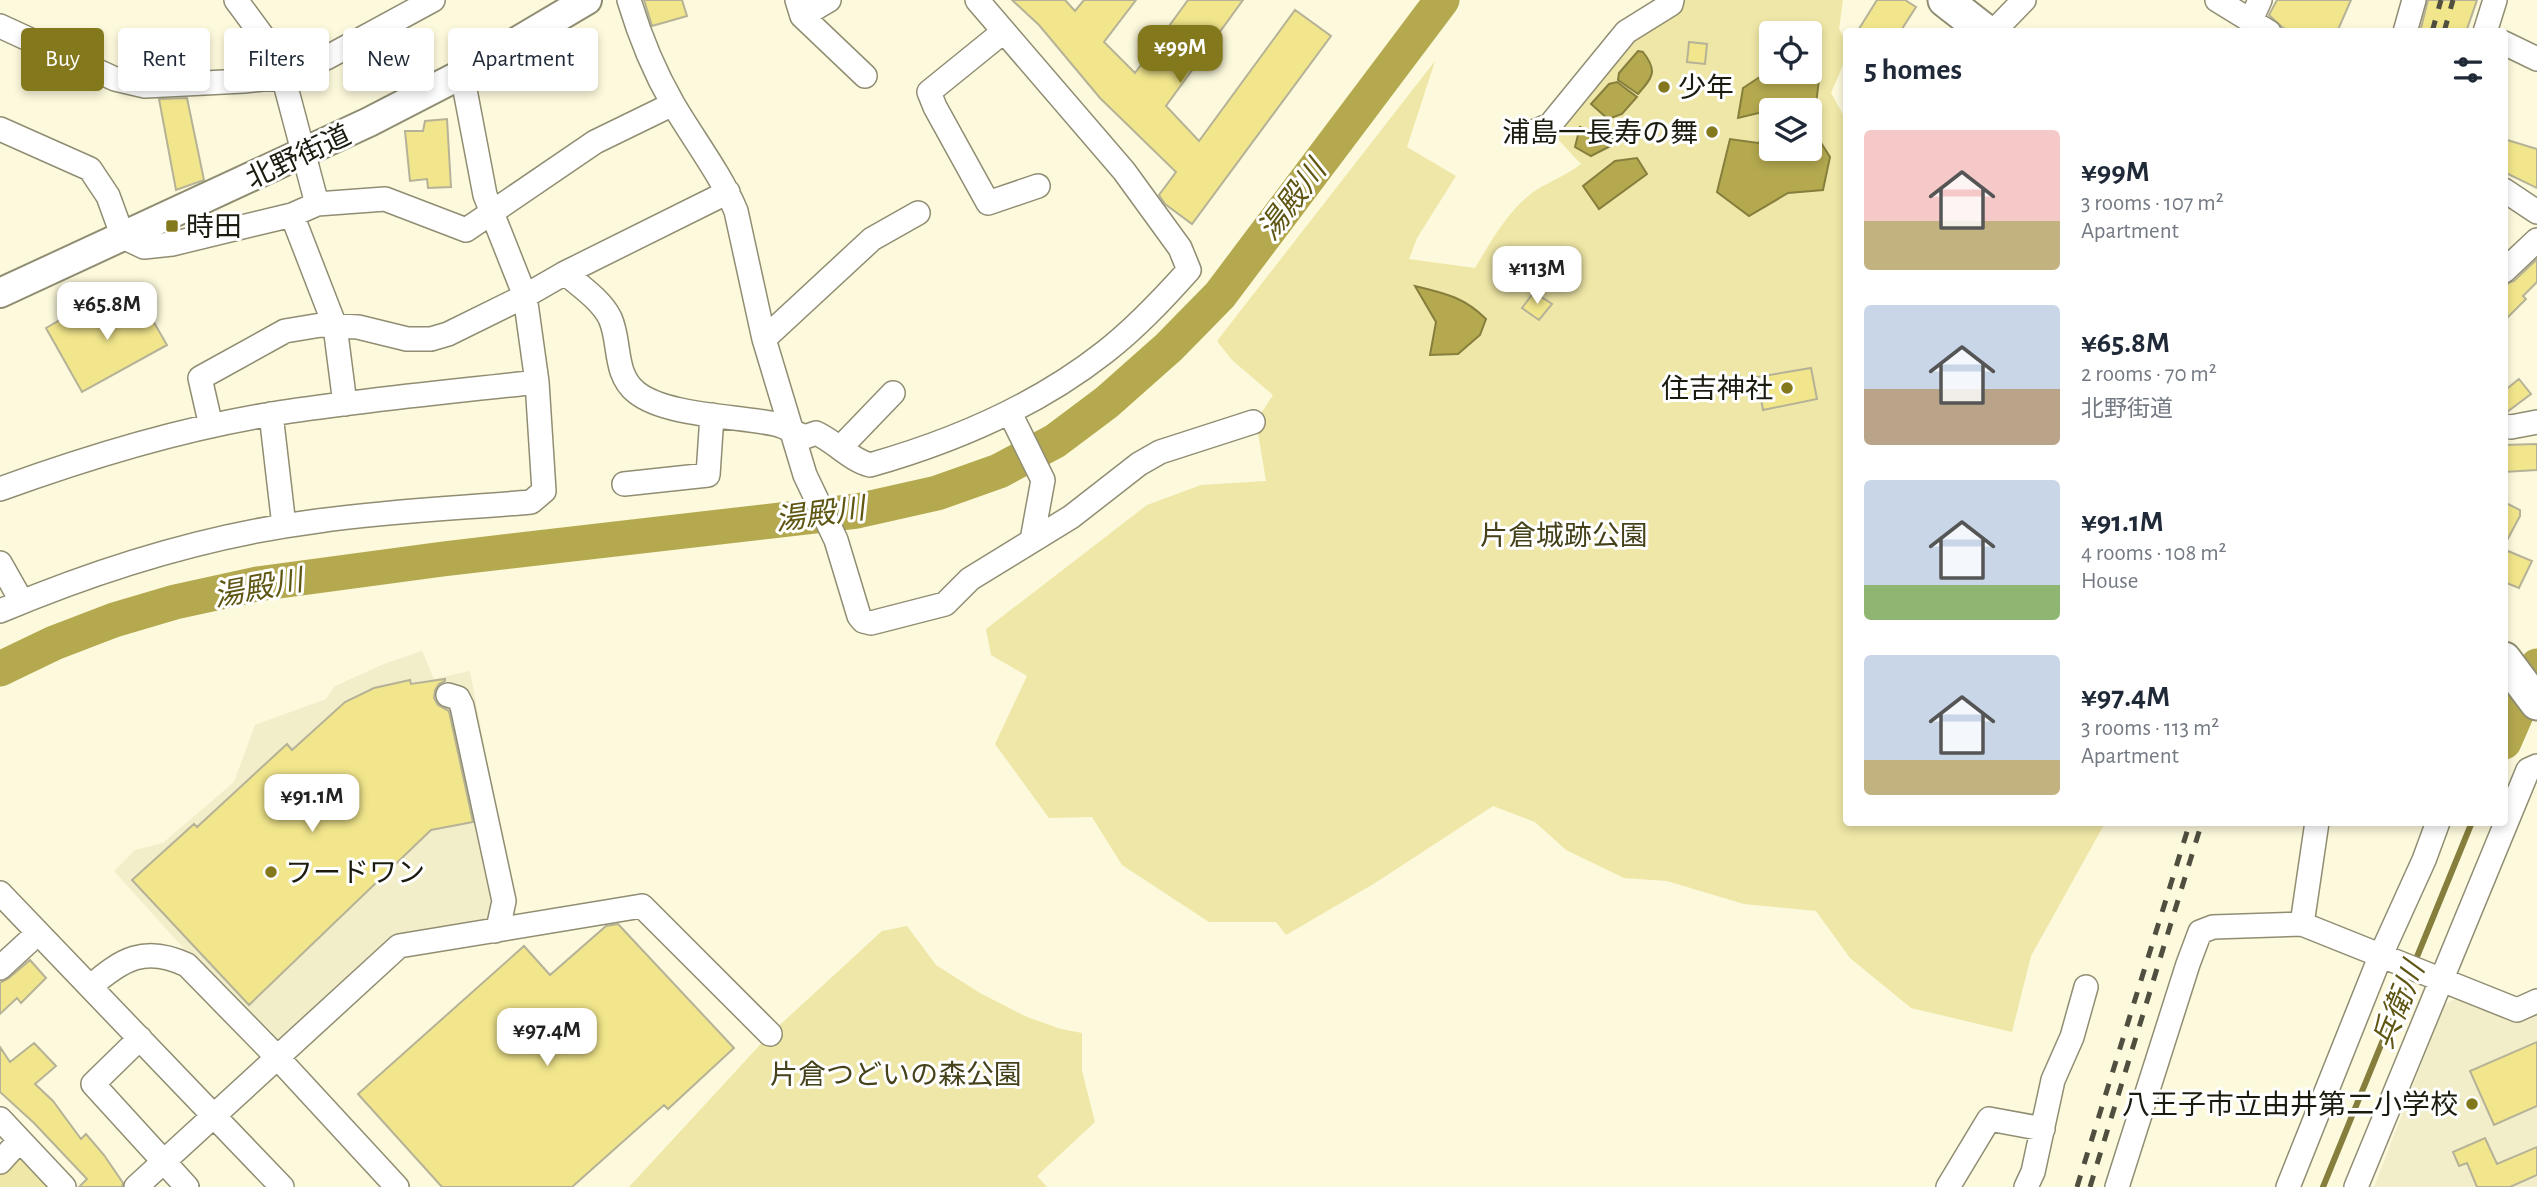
<!DOCTYPE html>
<html lang="en">
<head>
<meta charset="utf-8">
<style>
  :root { --surface:#fff; --page:#f2f2f3; --text:#1f2937; --muted:#747a83; --accent:#84781d }
  body { margin:0; font-family:"Alegreya Sans","Noto Sans JP",sans-serif; background:var(--page); color:var(--text); height:100vh; display:flex; flex-direction:column; font-size:26px; white-space:nowrap }
  * { box-sizing:border-box; margin:0 }
  p { font-size:23px; color:var(--muted) }
  .icon { flex:none; width:38px; height:38px; fill:none; stroke:currentColor; stroke-width:2; stroke-linecap:round; stroke-linejoin:round }
  .map { position:relative; flex:1; overflow:hidden }
  .sheet { position:absolute; left:1843px; top:28px; width:665px; height:798px; display:flex; flex-direction:column; background:var(--surface); border-radius:7px; box-shadow:0 4px 10px #0003 }
  .sheet>* { flex:none }
  .guide { position:absolute; left:21px; top:28px; width:665px; height:63px; display:flex; gap:14px }
  .tools { position:absolute; left:1759px; top:21px; display:grid; gap:14px }
  .tools a { display:grid; place-items:center; width:63px; height:63px; border-radius:7px; background:var(--surface); box-shadow:0 4px 10px #0003; font-size:35px }
  .price { position:absolute; translate:-50% -60px; padding:0 16px; border-radius:14px; background:#fff; color:#222; font-size:23px; line-height:46px; filter:drop-shadow(0 2px 4px #0008) }
  .price::after { content:''; position:absolute; left:50%; top:42px; width:21px; height:16px; margin-left:-10px; background:inherit; clip-path:polygon(0 0,100% 0,50% 100%) }
  .price.selected { background:var(--accent); color:#fff }
  ul { padding:0; list-style:none }
  li { display:flex; align-items:center; gap:21px; height:175px; padding:0 21px }
  li span { display:grid; place-items:center; flex:none; width:196px; height:140px; border-radius:7px; color:#555 }
  li>.icon { margin-inline-start:auto }
  span .icon { width:84px; height:84px; fill:#fffc; stroke-width:1 }
  li b { font-size:30px }
  h2 { display:flex; justify-content:space-between; align-items:center; height:84px; padding:0 21px; font-size:30px }
  .tag { padding:0 24px; border-radius:7px; background:var(--surface); box-shadow:0 4px 10px #0003; font-size:24px; line-height:63px }
  .tag.selected { background:var(--accent); color:#fff }
  .map>svg:first-child { display:block }
  .built { fill:#f2eeca }
  .green { fill:#efe7a7; fill-rule:evenodd }
  .water { fill:#b4a94f; stroke:#867e3c; stroke-width:2 }
  .lines { fill:none; stroke-linecap:round; stroke-linejoin:round }
  .stream { stroke:#867e3c; stroke-width:6 }
  .river { stroke:#b4a94f; stroke-width:35 }
  .building { fill:#f2e68c; stroke:#b5b297; stroke-width:2 }
  .minor-casing { stroke:#908d73; stroke-width:26 }
  .major-casing { stroke:#908d73; stroke-width:32 }
  .highway-casing { stroke:#908d73; stroke-width:37 }
  .minor { stroke:#fff; stroke-width:23 }
  .major { stroke:#fff; stroke-width:28 }
  .highway { stroke:#fff; stroke-width:33 }
  .rail { stroke:#4f4e3f; stroke-width:5; stroke-dasharray:12 12; stroke-linecap:butt }
  .poi-dot { fill:#84781d; stroke:#fff; stroke-width:2.5 }
  .labels { text-anchor:middle; stroke-width:6; stroke-linejoin:round; paint-order:stroke }
  .poi-label { font-size:28px; fill:#1c1b10; stroke:#fff; text-anchor:start }
  .street-label { font-size:28px; fill:#1c1b10; stroke:#fff }
  .park-label { font-size:28px; fill:#45411a; stroke:#fff }
  .water-label { font-size:30px; font-style:italic; fill:#5e5612; stroke:#fff }
</style>
</head>
<body>
<div class="map">
<svg width="2537" height="1187" viewBox="0 0 2537 1187">
  <rect width="100%" height="100%" fill="#fcf9dc"/>
  <path class="built" d="M422 651 434 679 470 671 517 921 396 941 285 1043 270 1044 114 871 135 850 163 843 234 782 255 725 326 699 335 686 386 663Z
    M2457 998 2511 1020 2537 1009V1187H2374L2444 1005Z"/>
  <path class="green" d="M1675 0H1843L1839 29C1854 50 1840 71 1831 93L1846 120V822L2105 823 2031 956 2012 1032 1911 1008 1850 958 1816 911 1744 904 1667 881 1624 878 1566 850 1535 822 1493 806 1375 883 1286 935 1276 922H1209L1122 865 1092 817 1049 818 995 744 1027 676 991 655 986 629 1147 505 1201 485 1266 481 1256 421 1273 395 1232 360 1217 341 1435 61 1407 147 1456 176 1417 238 1409 259 1475 268C1492 240 1506 213 1532 193 1547 182 1566 176 1581 164L1552 133 1632 35ZM1771 33H1810V72H1771ZM1771 110H1810V149H1771Z
    M907 926 936 965 980 993 1027 1017 1061 1029 1082 1033V1071L1095 1122 1037 1176 1047 1187H629L770 1034 882 931Z
    M20 1140 64 1187H0V1162Z"/>
  <path class="water" d="M1638 51 1643 52C1658 71 1653 77 1638 94L1618 80 1619 73Z
    M1769 71H1811L1819 79 1815 113H1810V110H1771L1738 118 1743 88Z
    M1617 82 1637 97 1622 114 1608 119 1591 104 1609 84Z
    M1593 118 1600 119 1603 131 1610 139 1626 138 1591 156 1575 147 1580 127 1589 131 1594 126Z
    M1771 134V149H1810V137L1820 141 1830 157 1823 190 1788 193 1749 216 1717 192 1730 139 1758 143Z
    M1637 158 1647 174 1599 209 1583 186 1615 161Z
    M1415 286C1444 293 1464 297 1486 319L1480 335 1458 354 1430 355 1436 322Z"/>
  <g class="lines">
    <path class="stream" d="M2323 1187 2472 822"/>
    <path class="river" d="M0 669 54 643 114 620 175 602 257 584 443 559 857 511 937 493 999 471 1055 441 1107 402 1169 347 1220 295 1442 0
      M2504 742 2537 666"/>
  </g>
  <path class="building" d="M644 0H682L687 16 652 26Z
    M1012 0H1065L1075 11 1084 0H1136L1104 42 1135 73 1188 0H1243L1166 106 1199 141 1295 10 1331 36 1192 224 1165 204 1159 195 1176 172 1100 98 1039 25Z
    M1877 0H1905L1916 7 1900 32H1857Z
    M2277 0H2351L2337 32H2290L2282 27 2269 15Z
    M2428 0H2477L2466 32H2420Z
    M1689 42 1707 44 1705 64 1687 62Z
    M187 98 204 180 176 190 159 99Z
    M447 119 451 187 428 188 427 179 410 181 405 131H423L425 121Z
    M2504 139 2537 149V188L2504 172Z
    M2537 259V282L2523 296 2526 299 2504 321V285L2514 281Z
    M1534 292 1552 304 1539 320 1522 308Z
    M137 293 167 345 82 392 46 328 72 313 79 326Z
    M1811 368 1817 399 1763 410 1757 377Z
    M2519 379 2531 394 2507 412H2504V391Z
    M2537 444V470L2504 472V445Z
    M2504 502 2520 510V516L2504 546Z
    M2508 551 2532 561 2519 588 2504 582V560Z
    M445 679V681L439 684 435 690 434 698 438 705 449 711 473 822 431 830 249 1005 132 880 194 824 197 827 287 744 292 750 345 702 374 688 410 680 411 684Z
    M618 924 734 1048 668 1109 664 1105 572 1187H442L358 1094 524 946 550 975 606 926Z
    M30 960 46 978 21 1003 17 998 0 1014V983L9 978Z
    M2537 1042V1106L2494 1125 2470 1071Z
    M34 1043 56 1066 35 1084 53 1101 81 1139 86 1134 104 1155 123 1183 122 1187H79L87 1179 34 1123 0 1092V1047L10 1062Z
    M2485 1138 2497 1164 2537 1147V1175L2510 1187H2477L2467 1163 2459 1166 2453 1152Z"/>
  <g class="lines">
    <g class="minor-casing">
      <path id="minor" d="M236 0 278 57 317 204
        M629 0C640 37 654 71 673 104 694 140 720 173 736 211L764 339 805 475 836 540 859 616 863 621 871 623 945 604 970 579 1071 517 1139 464 1160 452 1253 422
        M797 0 802 16 865 76
        M2217 0 2269 32
        M802 16 829 0
        M2251 20 2260 0
        M0 26 115 79 145 86 244 81 283 77 328 57 433 0
        M1003 32 929 92 935 107 988 203 1038 186
        M1993 32 2024 0
        M2405 32 2414 0
        M2485 32 2495 0
        M2504 43 2537 59
        M0 129 90 169 108 196 123 237 144 247 172 244 292 215 317 204 385 199 466 230 595 142 673 104
        M1533 132 1550 125 1626 32 1671 4 1672 0
        M2504 190 2537 212
        M292 215 335 326 345 404
        M2504 271 2537 240
        M565 273 728 192
        M764 339 872 239 918 213
        M1010 413 1043 480 1032 540
        M271 414 284 526
        M211 426 200 378 285 331 321 325 358 327 407 339H431L448 334 525 296 565 273C580 286 601 300 610 318 621 342 613 373 636 392 665 416 738 416 775 424 785 426 795 433 805 437L816 433C836 442 850 460 870 465 955 441 1035 407 1105 352 1136 328 1163 299 1189 270L1180 248 1124 171 977 0
        M2504 426 2511 427 2537 422
        M841 447 893 393
        M624 484 708 475 712 415
        M0 489C88 457 179 429 272 414 360 400 449 392 537 382
        M0 563 22 602
        M0 611C102 568 208 535 318 521 388 511 460 508 531 502L544 491 537 382 525 296 485 195 462 74
        M448 695 458 698 462 706 504 901 499 924 495 931
        M0 893 282 1187
        M2302 924 2317 822
        M0 968 38 933
        M90 987C122 959 145 945 187 965L277 1057 397 1187
        M140 1038 93 1084 187 1187
        M0 1119 64 1187
        M0 1162 20 1140
        M136 1187 399 946 642 906 770 1034
        M1948 1187 1989 1119 2043 1129
        M2026 1187 2033 1172 2053 1080 2072 1037 2086 987
        M2117 1187 2188 964 2200 932 2213 927 2302 924 2517 1010 2537 1001
        M2288 1187 2380 957 2424 860 2438 822
        M2356 1187 2528 770 2537 766"/>
    </g>
    <g class="major-casing">
      <path id="major" d="M0 293 369 122 462 74 587 0"/>
    </g>
    <g class="highway-casing">
      <path id="highway" d="M1945 0 1986 32
        M2504 659 2537 703"/>
    </g>
    <use href="#minor" class="minor"/>
    <use href="#major" class="major"/>
    <use href="#highway" class="highway"/>
    <path class="rail" d="M2432 32 2441 0
      M2444 32 2453 0
      M2077 1187 2190 822
      M2090 1187 2202 822"/>
  </g>
  <g class="poi-dot">
    <circle cx="1664" cy="87" r="7"/>
    <circle cx="1712" cy="132" r="7"/>
    <rect x="165" y="219" width="14" height="14" rx="3.5"/>
    <circle cx="1787" cy="388" r="7"/>
    <circle cx="271" cy="872" r="7"/>
    <circle cx="2472" cy="1104" r="7"/>
  </g>
  <g class="labels">
    <g class="poi-label">
      <text x="1678" y="97">少年</text>
      <text x="1698" y="142" text-anchor="end">浦島一長寿の舞</text>
      <text x="186" y="236">時田</text>
      <text x="1773" y="398" text-anchor="end">住吉神社</text>
      <text x="285" y="882">フードワン</text>
      <text x="2458" y="1114" text-anchor="end">八王子市立由井第二小学校</text>
    </g>
    <g class="street-label">
      <text transform="translate(298 156) rotate(-25)" y="10">北野街道</text>
    </g>
    <g class="park-label">
      <text x="1564" y="545">片倉城跡公園</text>
      <text x="896" y="1084">片倉つどいの森公園</text>
    </g>
    <g class="water-label">
      <text transform="translate(1292 200) rotate(-53)" y="10">湯殿川</text>
      <text transform="translate(820 514) rotate(-8)" y="10">湯殿川</text>
      <text transform="translate(258 588) rotate(-11)" y="10">湯殿川</text>
      <text transform="translate(2398 1005) rotate(-68)" y="10">兵衛川</text>
    </g>
  </g>
</svg>
<div class="tools">
<a><svg class="icon" aria-label="locate" viewBox="0 0 24 24"><circle cx="12" cy="12" r="6"/><path d="M12 2v4M12 18v4M2 12h4M18 12h4"/></svg></a>
<a><svg class="icon" aria-label="layers" viewBox="0 0 24 24"><path d="M12 4l9 5-9 5-9-5zM3 14l9 5 9-5"/></svg></a>
</div>
<b class="price selected" style="left:1180px;top:85px">¥99M</b>
<b class="price" style="left:1537px;top:306px">¥113M</b>
<b class="price" style="left:107px;top:342px">¥65.8M</b>
<b class="price" style="left:312px;top:834px">¥91.1M</b>
<b class="price" style="left:547px;top:1068px">¥97.4M</b>
<div class="guide">
<a class="tag selected">Buy</a>
<a class="tag">Rent</a>
<a class="tag">Filters</a>
<a class="tag">New</a>
<a class="tag">Apartment</a>
</div>
<section class="sheet">
<h2>5 homes<svg class="icon" aria-label="filters" viewBox="0 0 24 24"><path d="M4 7h16M4 17h16"/><circle cx="9" cy="7" r="2"/><circle cx="15" cy="17" r="2"/></svg></h2>
<ul>
<li><span style="background:linear-gradient(#f6c9c9 65%,#c2b280 0)"><svg class="icon" aria-label="home" viewBox="0 0 24 24"><path d="M3 11l9-7 9 7M6 9v11h12V9"/></svg></span><div><b>¥99M</b><p>3 rooms · 107 m²</p><p>Apartment</p></div></li>
<li><span style="background:linear-gradient(#c9d6e8 60%,#b9a48a 0)"><svg class="icon" aria-label="home" viewBox="0 0 24 24"><path d="M3 11l9-7 9 7M6 9v11h12V9"/></svg></span><div><b>¥65.8M</b><p>2 rooms · 70 m²</p><p>北野街道</p></div></li>
<li><span style="background:linear-gradient(#c9d6e8 75%,#8fb573 0)"><svg class="icon" aria-label="home" viewBox="0 0 24 24"><path d="M3 11l9-7 9 7M6 9v11h12V9"/></svg></span><div><b>¥91.1M</b><p>4 rooms · 108 m²</p><p>House</p></div></li>
<li><span style="background:linear-gradient(#c9d6e8 75%,#c2b280 0)"><svg class="icon" aria-label="home" viewBox="0 0 24 24"><path d="M3 11l9-7 9 7M6 9v11h12V9"/></svg></span><div><b>¥97.4M</b><p>3 rooms · 113 m²</p><p>Apartment</p></div></li>
</ul>
</section>
</div>
</body>
</html>
